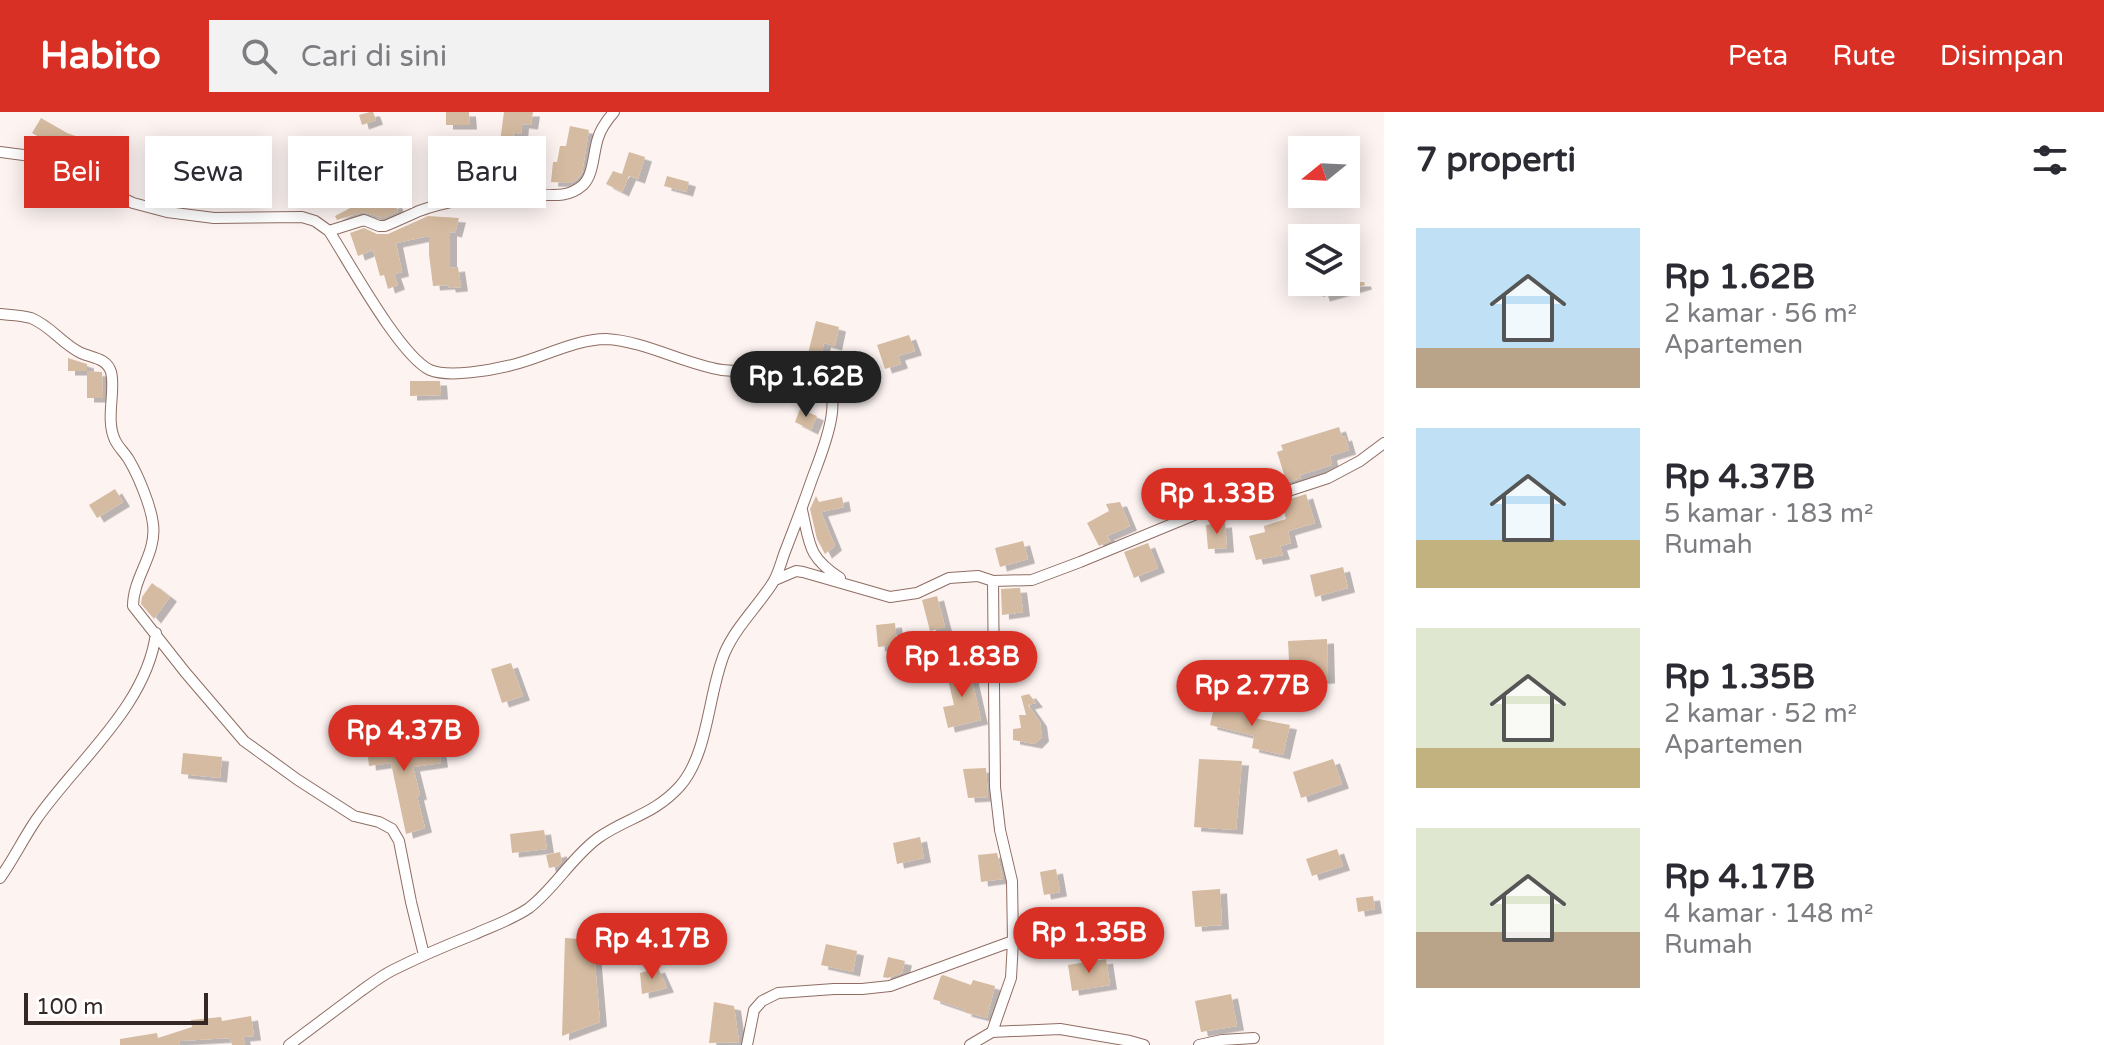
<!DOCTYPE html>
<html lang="id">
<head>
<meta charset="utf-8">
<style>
  :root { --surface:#fff; --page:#f2f2f3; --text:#2b2b33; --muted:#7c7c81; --accent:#d93025 }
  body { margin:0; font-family:"Varela Round",sans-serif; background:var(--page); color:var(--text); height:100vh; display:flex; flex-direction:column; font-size:30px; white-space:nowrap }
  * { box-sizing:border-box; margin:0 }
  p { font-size:26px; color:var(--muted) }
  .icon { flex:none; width:44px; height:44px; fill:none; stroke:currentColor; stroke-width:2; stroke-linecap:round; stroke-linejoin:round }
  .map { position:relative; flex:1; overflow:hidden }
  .panel { display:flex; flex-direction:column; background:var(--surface); width:720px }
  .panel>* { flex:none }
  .top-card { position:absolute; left:24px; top:24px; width:760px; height:72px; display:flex; gap:16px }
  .needle { width:52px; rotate:252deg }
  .fabs { position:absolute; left:1288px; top:24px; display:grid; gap:16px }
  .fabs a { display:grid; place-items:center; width:72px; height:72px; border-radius:0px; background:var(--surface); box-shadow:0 4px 20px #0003; font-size:40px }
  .scale { position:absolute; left:24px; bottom:20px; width:184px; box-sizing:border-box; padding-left:8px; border:4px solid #352723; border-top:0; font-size:22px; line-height:28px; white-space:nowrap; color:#352723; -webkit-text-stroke:6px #fff; paint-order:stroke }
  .price { position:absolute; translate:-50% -68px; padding:0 18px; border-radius:28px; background:var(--accent); color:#fff; font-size:26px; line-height:52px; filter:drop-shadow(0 2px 4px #0008) }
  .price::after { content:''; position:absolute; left:50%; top:48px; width:24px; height:18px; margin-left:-12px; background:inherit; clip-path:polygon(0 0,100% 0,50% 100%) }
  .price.selected { background:#222; color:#fff }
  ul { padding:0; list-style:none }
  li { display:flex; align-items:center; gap:24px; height:200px; padding:0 32px }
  li span { display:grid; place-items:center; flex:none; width:224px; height:160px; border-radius:0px; color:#555 }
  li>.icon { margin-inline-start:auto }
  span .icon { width:96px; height:96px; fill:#fffc; stroke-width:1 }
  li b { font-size:34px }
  h2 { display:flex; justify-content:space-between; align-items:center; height:96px; padding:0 32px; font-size:34px }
  .tag { padding:0 28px; border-radius:0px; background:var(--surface); box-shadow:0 4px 20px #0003; font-size:28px; line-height:72px }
  .tag.selected { background:var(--accent); color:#fff }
  header { display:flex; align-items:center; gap:48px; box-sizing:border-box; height:112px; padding:0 40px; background:var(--accent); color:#fff }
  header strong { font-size:38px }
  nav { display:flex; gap:44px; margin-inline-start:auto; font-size:28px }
  .search { width:560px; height:72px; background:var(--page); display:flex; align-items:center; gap:20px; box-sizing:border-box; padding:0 28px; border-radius:0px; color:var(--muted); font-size:30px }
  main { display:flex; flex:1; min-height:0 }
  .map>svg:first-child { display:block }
  .building { fill:#d5bba1; filter:url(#shadow) }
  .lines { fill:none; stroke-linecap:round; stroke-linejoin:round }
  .minor-casing { stroke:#8f6d63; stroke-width:12 }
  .minor { stroke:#fff; stroke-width:10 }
</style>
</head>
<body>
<header>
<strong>Habito</strong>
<div class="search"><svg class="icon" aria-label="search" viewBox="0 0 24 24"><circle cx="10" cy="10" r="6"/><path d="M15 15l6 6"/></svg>Cari di sini</div>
<nav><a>Peta</a><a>Rute</a><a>Disimpan</a></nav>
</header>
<main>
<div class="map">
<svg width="1384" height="933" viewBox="0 0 1384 933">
  <defs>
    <filter id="shadow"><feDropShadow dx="7" dy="4.5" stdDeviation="0" flood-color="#0004"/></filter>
  </defs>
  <rect width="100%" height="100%" fill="#fdf4f2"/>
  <path class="building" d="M370 0H373L376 8 362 13 359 3Z
    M446 0H469L470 13H446Z
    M504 0H533L531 13 522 12 521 22 513 20 516 50H500V75H477L478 55H486V28L500 30Z
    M41 6 67 21 93 30 87 47 62 38 32 21Z
    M570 14 589 18 582 61 577 67 571 71 551 70 553 50H557L560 34H566Z
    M629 40 645 45 638 67 629 64 622 80 606 72 613 59 622 62Z
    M359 50 364 64 342 73 336 59Z
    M667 64 689 70 686 80 664 74Z
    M234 68H248L247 80H245L244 90H234Z
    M382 77 388 93 395 91 398 100 383 106 363 100 337 108 335 104 354 94 352 86Z
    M428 104 459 106 455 121 450 120V156L458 155 461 175 449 176 448 173 433 174 429 142V124L396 131 402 160 394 162 398 173 388 177 384 163 380 164 373 138 358 144 350 121 364 116 377 122H388Z
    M1318 170H1364L1365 173 1323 185Z
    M816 209 839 215 835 234 824 231 819 251 817 250 816 252 806 250Z
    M909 223 915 239 898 244 901 252 885 257 877 233Z
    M68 246 87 252V259H68Z
    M87 259 102 260 103 286H87Z
    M789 265 811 268 805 288 784 281Z
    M410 269H440L441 283 410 284Z
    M800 297 817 304 811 318 795 310Z
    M1339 315 1342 325 1345 324 1349 338 1330 344 1332 353 1300 363 1301 366 1262 378 1259 370 1284 362 1277 340 1283 338 1281 333Z
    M115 377 123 390 97 406 89 393Z
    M1306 382 1315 411 1288 419 1291 431 1280 434 1283 443 1256 448 1249 424 1265 420 1264 414 1286 407 1281 390Z
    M816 384 819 390 842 385 844 395 821 400 835 434 825 442 817 427 810 397Z
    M1120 390 1130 414 1107 424 1110 429 1099 434 1087 411 1109 399 1106 392Z
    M1225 411 1227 436 1208 437 1206 413Z
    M1023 429 1028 447 1000 455 995 436Z
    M1148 431 1158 456 1134 466 1124 440Z
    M1343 455 1348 476 1315 485 1310 463Z
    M152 471 170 485 154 507 141 492 142 485Z
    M1020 476 1023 500 1002 503 1001 477Z
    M937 484 945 515 930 519 922 488Z
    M895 511 897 533 878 535 876 513Z
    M1327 527 1328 567 1290 569 1288 529Z
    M511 551 523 584 502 591 491 557Z
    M969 554 981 608 948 616 943 595 954 593 946 559Z
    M1029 582 1036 591 1028 593 1040 610 1042 625 1035 632 1013 628V617L1021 616 1019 603H1026L1021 584Z
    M1215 591 1249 600 1248 605 1290 613 1283 643 1252 636 1254 624 1210 613Z
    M382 624 384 636 438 629 441 651 413 655 420 683 417 684 425 716 406 722 391 651 369 654 367 636 356 637 354 628Z
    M183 641 222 645 220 666 181 662Z
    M1199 647 1242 649 1236 718 1194 715Z
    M1333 647 1342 672 1301 686 1293 660Z
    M986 656 988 685 968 686 963 657Z
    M544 718 547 737 512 741 510 722Z
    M920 725 924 746 897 752 893 731Z
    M1337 737 1343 754 1312 764 1306 747Z
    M560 740 562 750 558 754 549 756 546 743Z
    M997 741 1003 767 981 770 978 743Z
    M1056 757 1060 780 1044 783 1040 760Z
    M1220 777 1222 813 1195 815 1192 779Z
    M1373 784 1375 797 1358 800 1356 786Z
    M565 826 593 828 600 910 562 924Z
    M826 832 857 839 853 860 821 853Z
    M888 845 905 849 902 861 888 866 883 865Z
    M1106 847 1110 873 1072 879 1068 853Z
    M658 856 667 876 642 882 640 861Z
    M943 863 971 873 973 868 995 874 987 906 964 900 965 898 933 887 941 864Z
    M1231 882 1237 914 1201 920 1195 889Z
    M714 890 734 894 739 930 709 931Z
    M251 904 254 924 243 925 245 933H232L230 926 179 929 180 933H120V927L157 921 158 926 192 915 191 908 221 905 222 909Z"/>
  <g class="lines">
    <g class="minor-casing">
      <path id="minor" d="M0 40 31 44 133 91 167 100 214 106 302 105 315 109 329 119C349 150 400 244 430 258 449 266 492 258 512 253 541 246 576 227 606 227 645 229 684 252 722 258 750 262 797 250 819 262 849 280 821 342 812 367 804 390 795 414 786 437 781 449 779 462 772 472 757 495 736 515 725 540 708 580 709 641 680 674 654 703 626 706 598 726 571 746 555 776 529 796 513 807 493 814 475 822 447 833 419 845 393 858 381 864 371 872 361 879 337 897 313 915 289 933
        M329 119 364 108 379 114H385C397 109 408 104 419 99 450 88 491 83 523 82 545 81 565 89 583 73 594 62 593 41 598 26 601 16 607 8 614 0
        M0 202C10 203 21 203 31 206 51 214 62 232 81 241 92 246 107 246 111 260 116 278 105 308 115 328 118 335 125 341 129 348 138 363 151 394 153 412 157 442 133 465 133 494L185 560 244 629 298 668 354 704 379 710 392 717 399 729 411 790 424 843
        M802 398C810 433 808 445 840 466
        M775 468 796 459 803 460 890 485 917 481 949 466 978 464 993 469 1032 468 1080 450 1204 399 1279 382 1328 366 1360 349 1384 331
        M0 766C13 748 23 727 36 708 76 650 147 594 156 521
        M992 920 1060 917 1130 929 1144 933
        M747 933 754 898 762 889 778 881 834 877H862L890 874 1013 829
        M970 933 992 920 1011 866 1013 829 1012 769 1000 718 995 675 993 469
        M1199 933 1222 928 1254 926"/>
    </g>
    <use href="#minor" class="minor"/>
  </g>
</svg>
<div class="fabs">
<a><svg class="needle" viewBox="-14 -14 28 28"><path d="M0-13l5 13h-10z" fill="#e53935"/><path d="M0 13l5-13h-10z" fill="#7c7c81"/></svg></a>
<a><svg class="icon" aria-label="layers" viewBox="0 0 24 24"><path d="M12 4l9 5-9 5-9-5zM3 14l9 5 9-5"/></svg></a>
</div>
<div class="scale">100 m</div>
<b class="price selected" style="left:806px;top:307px">Rp 1.62B</b>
<b class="price" style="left:1217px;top:424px">Rp 1.33B</b>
<b class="price" style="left:962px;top:587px">Rp 1.83B</b>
<b class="price" style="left:1252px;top:616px">Rp 2.77B</b>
<b class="price" style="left:404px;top:661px">Rp 4.37B</b>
<b class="price" style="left:1089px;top:863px">Rp 1.35B</b>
<b class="price" style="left:652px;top:869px">Rp 4.17B</b>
<div class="top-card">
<a class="tag selected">Beli</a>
<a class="tag">Sewa</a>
<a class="tag">Filter</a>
<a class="tag">Baru</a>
</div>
</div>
<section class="panel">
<h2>7 properti<svg class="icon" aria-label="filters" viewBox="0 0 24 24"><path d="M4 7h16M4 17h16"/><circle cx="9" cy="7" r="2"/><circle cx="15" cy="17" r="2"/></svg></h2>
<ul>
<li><span style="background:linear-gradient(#bfe0f5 75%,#b9a48a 0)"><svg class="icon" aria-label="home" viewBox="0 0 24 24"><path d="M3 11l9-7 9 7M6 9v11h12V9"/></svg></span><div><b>Rp 1.62B</b><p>2 kamar · 56 m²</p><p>Apartemen</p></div></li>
<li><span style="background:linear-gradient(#bfe0f5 70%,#c2b280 0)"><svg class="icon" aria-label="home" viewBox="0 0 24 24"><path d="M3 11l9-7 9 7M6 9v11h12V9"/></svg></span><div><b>Rp 4.37B</b><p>5 kamar · 183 m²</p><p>Rumah</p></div></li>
<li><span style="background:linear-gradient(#dfe7d0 75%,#c2b280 0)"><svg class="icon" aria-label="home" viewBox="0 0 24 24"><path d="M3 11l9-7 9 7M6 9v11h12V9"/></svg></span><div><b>Rp 1.35B</b><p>2 kamar · 52 m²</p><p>Apartemen</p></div></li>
<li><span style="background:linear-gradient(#dfe7d0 65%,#b9a48a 0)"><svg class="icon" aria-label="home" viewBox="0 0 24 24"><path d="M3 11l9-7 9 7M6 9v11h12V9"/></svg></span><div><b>Rp 4.17B</b><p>4 kamar · 148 m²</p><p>Rumah</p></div></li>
</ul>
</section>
</main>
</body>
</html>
